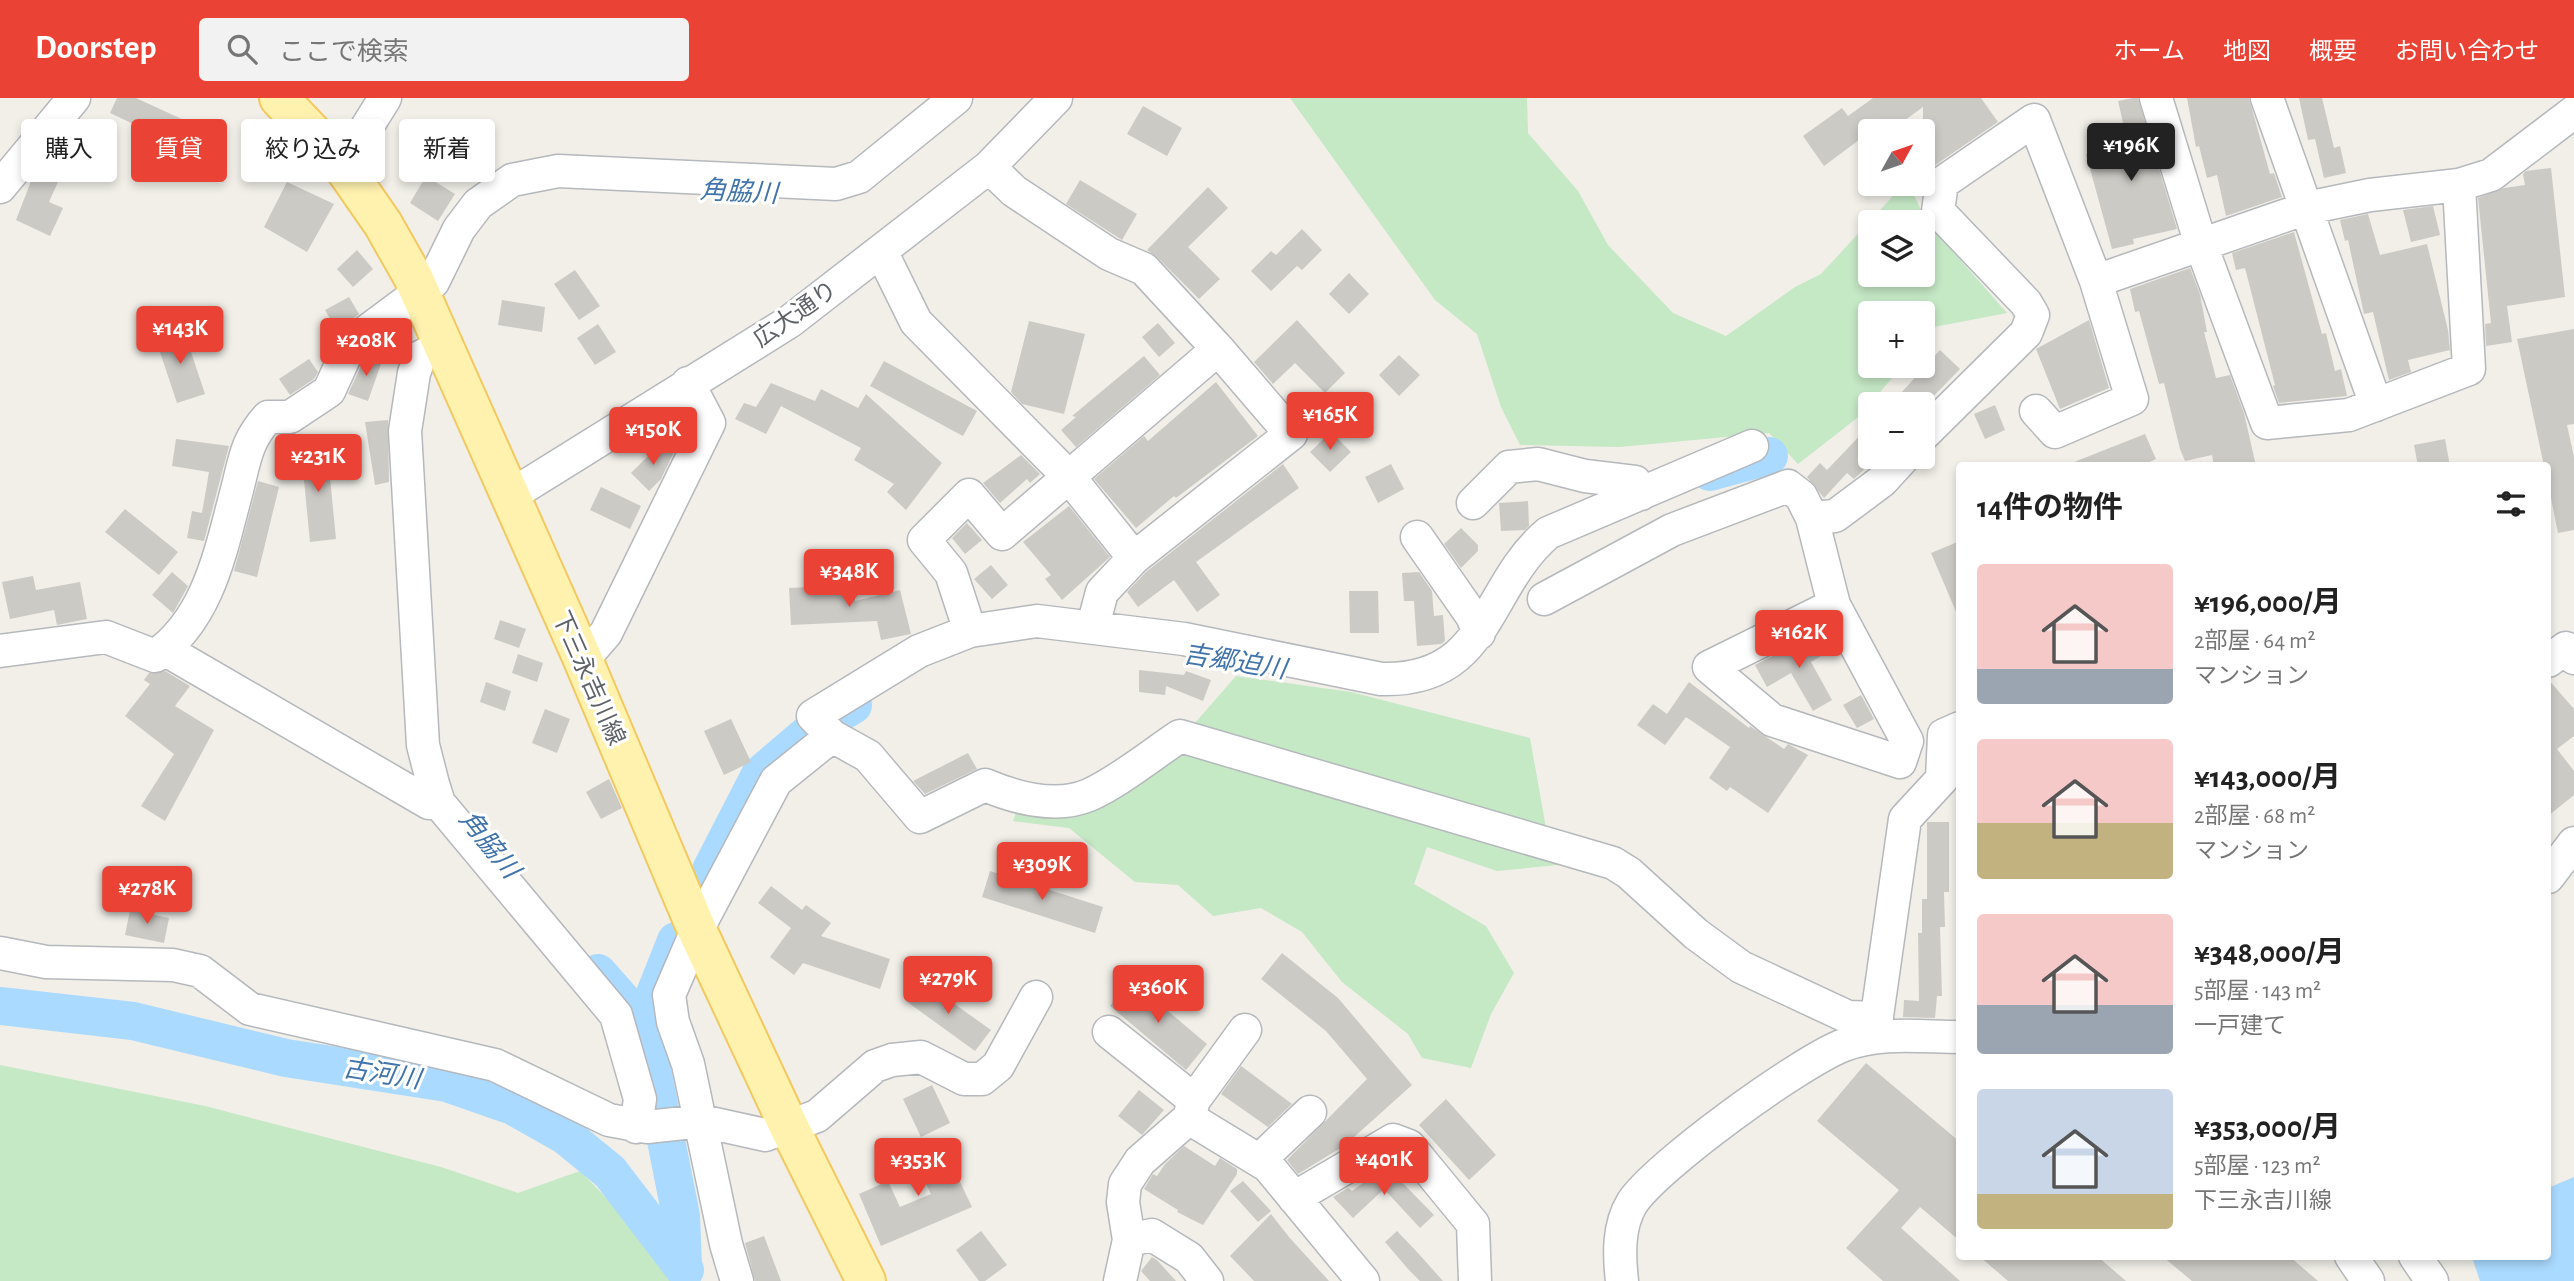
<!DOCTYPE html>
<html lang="ja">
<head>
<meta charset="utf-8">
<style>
  :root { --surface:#fff; --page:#f2f2f2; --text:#222; --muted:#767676; --accent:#ea4335 }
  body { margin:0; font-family:"Alegreya Sans","Noto Sans JP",sans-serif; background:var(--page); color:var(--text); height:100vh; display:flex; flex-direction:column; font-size:26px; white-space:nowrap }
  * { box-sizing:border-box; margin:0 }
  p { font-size:23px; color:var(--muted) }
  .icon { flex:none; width:38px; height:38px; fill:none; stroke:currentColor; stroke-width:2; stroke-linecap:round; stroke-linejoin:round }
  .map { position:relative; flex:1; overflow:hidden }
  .side { position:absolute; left:1956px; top:364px; width:595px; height:798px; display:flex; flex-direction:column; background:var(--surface); border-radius:7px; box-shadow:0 4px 10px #0003 }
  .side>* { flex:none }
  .banner { position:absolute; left:21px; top:21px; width:665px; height:63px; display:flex; gap:14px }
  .needle { width:46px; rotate:50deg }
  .fabs { position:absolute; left:1858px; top:21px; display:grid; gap:14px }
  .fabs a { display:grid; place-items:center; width:77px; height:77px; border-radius:7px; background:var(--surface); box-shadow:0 4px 10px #0003; font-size:35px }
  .price { position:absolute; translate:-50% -60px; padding:0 16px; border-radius:7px; background:var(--accent); color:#fff; font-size:23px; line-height:46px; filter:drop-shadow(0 2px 4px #0008) }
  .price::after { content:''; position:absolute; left:50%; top:42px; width:21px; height:16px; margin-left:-10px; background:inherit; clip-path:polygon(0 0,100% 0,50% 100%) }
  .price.selected { background:#222; color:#fff }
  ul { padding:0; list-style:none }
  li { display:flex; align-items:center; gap:21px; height:175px; padding:0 21px }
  li span { display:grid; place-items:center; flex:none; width:196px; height:140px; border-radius:7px; color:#555 }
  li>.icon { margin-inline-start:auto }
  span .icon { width:84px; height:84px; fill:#fffc; stroke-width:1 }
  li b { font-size:30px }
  h2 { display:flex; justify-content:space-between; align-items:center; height:84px; padding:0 21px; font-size:30px }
  .pill { padding:0 24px; border-radius:7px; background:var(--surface); box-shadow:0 4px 10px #0003; font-size:24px; line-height:63px }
  .pill.selected { background:var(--accent); color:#fff }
  header { display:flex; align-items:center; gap:42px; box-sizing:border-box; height:98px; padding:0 35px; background:var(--accent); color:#fff }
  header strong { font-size:33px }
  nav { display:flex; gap:38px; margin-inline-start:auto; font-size:24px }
  .search { width:490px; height:63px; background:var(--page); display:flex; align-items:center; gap:18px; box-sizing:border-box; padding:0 24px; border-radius:7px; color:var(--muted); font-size:26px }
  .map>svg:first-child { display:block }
  .green { fill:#c5e8c5; fill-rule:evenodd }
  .water { fill:#aadaff }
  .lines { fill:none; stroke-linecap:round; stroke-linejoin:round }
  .river { stroke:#aadaff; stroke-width:38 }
  .building { fill:#cccac5 }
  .minor-casing { stroke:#b5b8bc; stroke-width:35 }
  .major-casing { stroke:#f2c960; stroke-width:42 }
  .minor { stroke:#fff; stroke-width:32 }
  .major { stroke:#fff2af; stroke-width:38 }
  .labels { text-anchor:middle; stroke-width:6; stroke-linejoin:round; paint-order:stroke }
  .street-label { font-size:24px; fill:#5f6368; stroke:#fff }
  .water-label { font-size:26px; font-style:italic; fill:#4174aa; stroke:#fff }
</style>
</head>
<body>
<header>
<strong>Doorstep</strong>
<div class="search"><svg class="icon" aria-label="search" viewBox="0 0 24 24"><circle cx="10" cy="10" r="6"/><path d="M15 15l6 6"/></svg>ここで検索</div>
<nav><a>ホーム</a><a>地図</a><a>概要</a><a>お問い合わせ</a></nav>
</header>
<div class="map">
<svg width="2574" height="1183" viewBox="0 0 2574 1183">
  <rect width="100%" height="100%" fill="#f1efe8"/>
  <path class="green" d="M1290 0H1527L1528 35 1578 93 1608 147 1673 215 1726 238 1795 189 1821 176 1904 86H1909L1926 123 2007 215 1934 229 1923 242V215H1871V268H1902L1861 317 1798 366 1769 335 1619 349 1520 347 1501 309 1477 236 1435 202ZM1871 124H1923V177H1871Z
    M1236 578 1351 594 1530 640 1546 730 1188 633Z
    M1183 650 1578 765 1497 773 1427 749 1414 786 1486 828 1514 875 1491 916 1471 970 1422 960 1408 936 1342 884 1302 834 1261 810 1213 818 1178 787 1135 784 1069 730 1013 723 1019 706Z
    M0 967 205 1008 441 1069 518 1095 580 1073C613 1107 649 1142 672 1183H0Z"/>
  <path class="water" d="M2574 1079V1183H2480L2472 1159 2548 1158V1090Z"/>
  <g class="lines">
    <path class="river" d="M1710 374 1769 358
      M711 772 760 677 815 630 853 607
      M598 875 643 926 681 1118 683 1167
      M0 908 133 923 286 960 447 985 513 1008 566 1038 610 1074 685 1172
      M643 926 676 843"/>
  </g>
  <path class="building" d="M117 0H136L210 34 187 79 154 61 165 41 110 15Z
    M1873 0H1981L1998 24 1931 70 1923 58V9L1890 33H1871L1824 68 1803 38 1842 10 1848 18Z
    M2133 0H2138L2177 131 2133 141 2134 146 2112 151 2086 56 2128 46 2118 3Z
    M2187 0H2249L2270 76 2274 75 2282 99 2226 118 2217 77 2207 80 2199 48 2196 49Z
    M2299 0H2322L2334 50 2340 48 2346 75 2324 80 2315 41 2308 42Z
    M1143 8 1182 30 1167 58 1127 36Z
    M50 58 66 66 49 104 63 110 50 138 16 122 33 78Z
    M2551 70 2565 199 2507 208 2512 244 2486 248 2485 226 2491 225 2478 100 2504 90 2525 87 2523 76 2526 73Z
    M426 78 455 96 438 123 410 105Z
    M1080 82 1137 116 1122 142 1066 106Z
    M287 84 334 106 307 154 264 129Z
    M1208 89 1228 110 1188 149 1220 181 1199 201 1157 159 1147 152Z
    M2433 108 2440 137 2411 144 2403 112Z
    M2368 116 2380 157 2427 146 2448 232 2450 252 2408 262 2411 274 2389 282 2373 214 2364 216 2348 142 2345 143 2340 122Z
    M1302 131 1322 152 1302 172 1297 168 1271 193 1251 173 1271 153 1276 157Z
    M2294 134 2322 236 2326 235 2335 273 2341 271 2347 298 2279 305 2273 288 2275 287 2245 170 2236 172 2232 155Z
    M357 152 373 171 353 189 337 171Z
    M2190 170 2200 196 2207 234H2204L2216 280 2230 277 2244 315 2256 368H2214L2212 357 2185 363 2180 351 2164 285 2159 286 2139 213 2135 214 2130 191Z
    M575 172 600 208 579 222 554 186Z
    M1349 175 1369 196 1349 216 1329 196Z
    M349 199 359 216 337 233 325 212Z
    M502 202 545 209 542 234 498 227Z
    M1297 222 1345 275 1325 295 1295 265 1273 286 1254 264Z
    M2089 222 2109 290 2060 311 2036 251Z
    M1029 223 1085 236 1064 316 1022 306 1011 294Z
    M1158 225 1175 245 1159 259 1142 239Z
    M598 226 616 254 595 267 577 240Z
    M183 230 205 296 177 305 155 239Z
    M2574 231V326L2567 327 2574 359V432L2558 435 2548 385V368H2544L2517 241Z
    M1940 252 1960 271 1926 306H1891Z
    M366 257 382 263 368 303 348 296Z
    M1399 257 1420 277 1399 298 1379 277Z
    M1144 258 1160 277 1076 349 1061 332 1076 319 1072 318Z
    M309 261 318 274 314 281 290 297 279 281Z
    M884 263 977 313 963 338 870 288Z
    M1216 284 1258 338 1176 400 1174 398 1136 430 1094 381 1144 338 1148 343Z
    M771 285 815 303 821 291 858 310 866 296 942 365 906 412 887 394 894 386 854 362 861 350 781 308 766 336 735 321 744 305 756 309Z
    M1995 307 2005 332 1985 341 1974 316Z
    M388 322 389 384 375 387 365 324Z
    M1871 326V365L1854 381 1847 375 1824 400 1807 379 1820 365 1827 372Z
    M1331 334 1351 354 1330 374 1310 354Z
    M2145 336 2156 361 2141 368H2064Z
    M176 341 229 348 204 443 187 440 192 413 202 415 209 374 172 368Z
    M2445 341 2450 368H2418L2414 347Z
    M662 344 673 356 661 381 649 393 631 375Z
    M327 349 336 441 310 444 301 351Z
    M1021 357 1040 376 1030 385 1027 381 1000 405 983 385Z
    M1283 366 1299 390 1196 464 1220 497 1197 514 1174 482 1138 509 1127 494 1146 474Z
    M1391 366 1404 391 1378 405 1365 379Z
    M258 383 279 389 257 479 234 473Z
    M601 389 641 408 630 431 590 412Z
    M1528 403 1529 428 1525 432 1501 433 1499 405Z
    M1069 408 1110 459 1062 502 1045 481 1051 477 1023 444Z
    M125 411 178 454 159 477 105 434Z
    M967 425 982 442 965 456 952 440Z
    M1461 430 1478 447V453L1461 470 1444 446Z
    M1960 443V523L1931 455Z
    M991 467 1008 487 992 501 974 481Z
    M172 474 188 488 173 515 152 497Z
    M1419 474 1432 493 1434 518 1443 517 1445 543 1441 546 1417 548 1414 503H1404L1402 475Z
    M33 478 36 492 80 484 87 521 57 527 54 512 10 521 2 484Z
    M855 487V503L900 492 911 536 881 542 877 523 791 527 789 490Z
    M1349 493H1378L1379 535H1350Z
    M500 522 526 531 519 550 494 541Z
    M1818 535 1828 554 1811 564 1832 602 1813 613 1791 575 1767 589 1755 567Z
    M518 556 543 565 537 584 512 575Z
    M1139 572 1184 577 1186 573 1211 582 1203 603 1166 588 1165 597 1139 594Z
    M165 573 190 588 175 608 214 632 165 723 141 708 174 656 125 618 150 586 144 582 149 575Z
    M2548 581 2574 611V638L2557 651 2574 673V697L2548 718Z
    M486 584 511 593 505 613 480 604Z
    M1689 584 1749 630 1750 628 1784 651 1788 646 1808 657 1768 715 1730 689 1727 693 1709 680 1730 649 1686 619 1665 647 1637 627 1653 606 1667 616Z
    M1861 597 1874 621 1857 630 1843 607Z
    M545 611 570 621 557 655 532 645Z
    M731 621 751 664 724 677 704 633Z
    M968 655 977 671 925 696 913 683Z
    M609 681 622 710 601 721 586 694Z
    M1927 724H1949V794H1944L1945 829H1940L1942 898H1937L1935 920 1903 919 1904 902 1919 903 1918 835H1922V801H1927Z
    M990 773 1103 809 1095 835 982 799Z
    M771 788 802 812 806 807 831 825 821 838 890 861 880 891 803 865 794 877 770 859 791 830 758 805Z
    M130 812 169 820 164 845 125 837Z
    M1282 855 1338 900 1412 987 1344 1048 1298 1076 1287 1062 1367 981 1326 933 1261 881Z
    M921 882 991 932 975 953 906 903Z
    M1131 882 1207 946 1186 972 1110 908Z
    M1866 965 1960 1044V1143L1920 1109 1901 1130 1960 1183H1883L1846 1150 1899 1092 1817 1023Z
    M1241 968 1292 1006 1268 1029 1221 996Z
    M932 987 950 1025 921 1039 903 1001Z
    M1139 992 1164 1012 1142 1037 1118 1018Z
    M1446 1001 1496 1057 1469 1082 1419 1027Z
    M939 1040 972 1109 881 1148 859 1096 888 1083 900 1109 931 1096 911 1054Z
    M1184 1048 1215 1068 1220 1060 1237 1071V1076L1203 1127 1177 1114 1178 1112 1144 1091 1153 1076 1157 1078 1165 1066Z
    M1386 1068 1434 1117 1420 1130 1384 1091 1353 1120 1333 1099 1348 1090 1352 1093Z
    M1243 1083 1271 1113 1258 1124 1230 1093Z
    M1271 1116 1289 1139 1329 1183H1254L1230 1158Z
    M981 1133 1007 1167 985 1183H979L956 1152Z
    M1397 1133 1417 1154 1443 1183H1420L1408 1171 1385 1144Z
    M764 1138 781 1183H755L745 1145Z
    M1979 1158H2097L2126 1183H2008Z
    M2162 1158H2289L2318 1183H2192Z
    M1152 1159 1157 1162 1176 1183H1150L1141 1173Z"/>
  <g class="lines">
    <g class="minor-casing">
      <path id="minor" d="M2156 0 2201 147 2267 325 2349 317 2469 271 2459 87
        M2267 0 2376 307
        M340 64 352 53 385 0
        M989 69 1014 93 1109 156 1144 171 1218 251
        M0 89 74 0
        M881 153 916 224 1070 380 1134 460
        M442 248 420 259 414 275 405 333 423 647 433 686 439 705 616 917 640 1001 636 1029
        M2036 313 2055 334 2132 301 2096 183
        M1923 337 2026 235 2033 217 2026 205 1938 113 1942 85 2034 22 2096 183 2307 110 2370 97 2459 87 2491 77 2574 14
        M508 399 789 224 989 69 1056 0
        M1473 405 1509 369 1538 366 1585 378 1635 384 1641 396
        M1417 439 1472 518 1479 535
        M1544 501 1672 432 1788 388 1801 398 1812 420
        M1834 507 1709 569 1772 622 1900 664 1907 643 1834 507 1812 420 1835 418 1882 383 1904 359
        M970 533 951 475 924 442 969 397 1002 436 1218 251 1291 336 1134 460 1102 494 1093 528
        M164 551 429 705H439
        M0 553 106 539 155 558C209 521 221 451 237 392 245 361 246 343 268 319H290L329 293 351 245 433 184 459 131 478 106 512 82 558 73 836 86 859 79 956 0
        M581 557 593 550 606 535 709 325 688 285
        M2548 563 2566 550 2574 560
        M832 638 868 658 920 719 985 687C1016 700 1056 711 1089 697 1117 685 1154 655 1180 638L1613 765 1629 775 1696 836 1741 869 1848 919 1877 920
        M2548 779 2574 745
        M0 855 46 864 173 867 200 873 250 911 495 967 609 1022 647 1029 702 1023 765 1037 817 1018 875 968 892 962 921 959 964 981H982L998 968 1036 899
        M1109 934 1194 1002
        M1874 939 1905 721 1942 681 1944 637 1960 630
        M1189 1020 1268 1068 1363 1183
        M1263 1065 1269 1053 1310 1014
        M1294 1100 1393 1042 1409 1048 1473 1126 1475 1183
        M1129 1142 1152 1137 1189 1160 1207 1183
        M2351 1158 2368 1183
        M2415 1158 2432 1183
        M737 1183 726 1146 688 966 673 924 669 897 697 832 776 683 832 638 813 618 919 553 970 533 1037 523 1184 541 1381 581C1490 584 1483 490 1548 435L1752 348
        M1120 1183 1129 1142 1123 1104 1125 1086 1140 1063 1189 1020 1194 1002 1245 932
        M1622 1183C1619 1157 1618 1128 1632 1105 1656 1068 1801 963 1844 947 1880 933 1922 939 1960 939"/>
    </g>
    <g class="major-casing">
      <path id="major" d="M279 0 340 64 383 126 413 179 581 557 697 832 790 1031 866 1183"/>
    </g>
    <use href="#minor" class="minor"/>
    <use href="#major" class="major"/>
  </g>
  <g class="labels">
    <g class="street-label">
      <text transform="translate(795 216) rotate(-35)" y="8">広大通り</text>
      <text transform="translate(589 580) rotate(66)" y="8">下三永吉川線</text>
    </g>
    <g class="water-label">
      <text transform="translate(739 93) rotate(3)" y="9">角脇川</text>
      <text transform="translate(1235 563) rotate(9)" y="9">吉郷迫川</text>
      <text transform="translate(490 746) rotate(51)" y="9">角脇川</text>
      <text transform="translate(382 975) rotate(9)" y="9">古河川</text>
    </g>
  </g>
</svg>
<div class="fabs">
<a><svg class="needle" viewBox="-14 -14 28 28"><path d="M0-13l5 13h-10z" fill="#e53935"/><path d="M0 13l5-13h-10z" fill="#767676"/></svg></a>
<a><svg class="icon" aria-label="layers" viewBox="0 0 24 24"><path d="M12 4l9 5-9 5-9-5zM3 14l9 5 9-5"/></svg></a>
<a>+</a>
<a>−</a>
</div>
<b class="price selected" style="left:2131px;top:85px">¥196K</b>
<b class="price" style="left:180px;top:268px">¥143K</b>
<b class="price" style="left:366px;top:280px">¥208K</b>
<b class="price" style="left:1330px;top:354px">¥165K</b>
<b class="price" style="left:653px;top:369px">¥150K</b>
<b class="price" style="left:318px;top:396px">¥231K</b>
<b class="price" style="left:849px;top:511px">¥348K</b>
<b class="price" style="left:1799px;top:572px">¥162K</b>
<b class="price" style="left:1042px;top:804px">¥309K</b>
<b class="price" style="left:147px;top:828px">¥278K</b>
<b class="price" style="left:948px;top:918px">¥279K</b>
<b class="price" style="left:1158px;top:927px">¥360K</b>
<b class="price" style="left:1384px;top:1099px">¥401K</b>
<b class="price" style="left:918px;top:1100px">¥353K</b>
<div class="banner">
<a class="pill">購入</a>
<a class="pill selected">賃貸</a>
<a class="pill">絞り込み</a>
<a class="pill">新着</a>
</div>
<section class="side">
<h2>14件の物件<svg class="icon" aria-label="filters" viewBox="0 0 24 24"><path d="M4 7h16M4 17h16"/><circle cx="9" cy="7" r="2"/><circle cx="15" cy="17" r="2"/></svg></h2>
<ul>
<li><span style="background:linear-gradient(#f6c9c9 75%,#9aa5b1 0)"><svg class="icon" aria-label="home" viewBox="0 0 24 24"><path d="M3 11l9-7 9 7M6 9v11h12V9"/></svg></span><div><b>¥196,000/月</b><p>2部屋 · 64 m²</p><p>マンション</p></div></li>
<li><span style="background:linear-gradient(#f6c9c9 60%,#c2b280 0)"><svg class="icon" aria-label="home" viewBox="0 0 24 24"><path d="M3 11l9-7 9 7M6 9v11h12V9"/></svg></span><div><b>¥143,000/月</b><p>2部屋 · 68 m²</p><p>マンション</p></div></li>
<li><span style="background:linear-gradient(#f6c9c9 65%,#9aa5b1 0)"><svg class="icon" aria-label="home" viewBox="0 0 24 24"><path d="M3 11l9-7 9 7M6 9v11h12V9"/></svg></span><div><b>¥348,000/月</b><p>5部屋 · 143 m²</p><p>一戸建て</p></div></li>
<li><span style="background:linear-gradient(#c9d6e8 75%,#c2b280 0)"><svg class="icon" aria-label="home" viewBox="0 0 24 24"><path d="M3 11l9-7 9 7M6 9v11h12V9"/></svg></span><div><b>¥353,000/月</b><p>5部屋 · 123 m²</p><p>下三永吉川線</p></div></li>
</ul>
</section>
</div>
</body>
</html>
